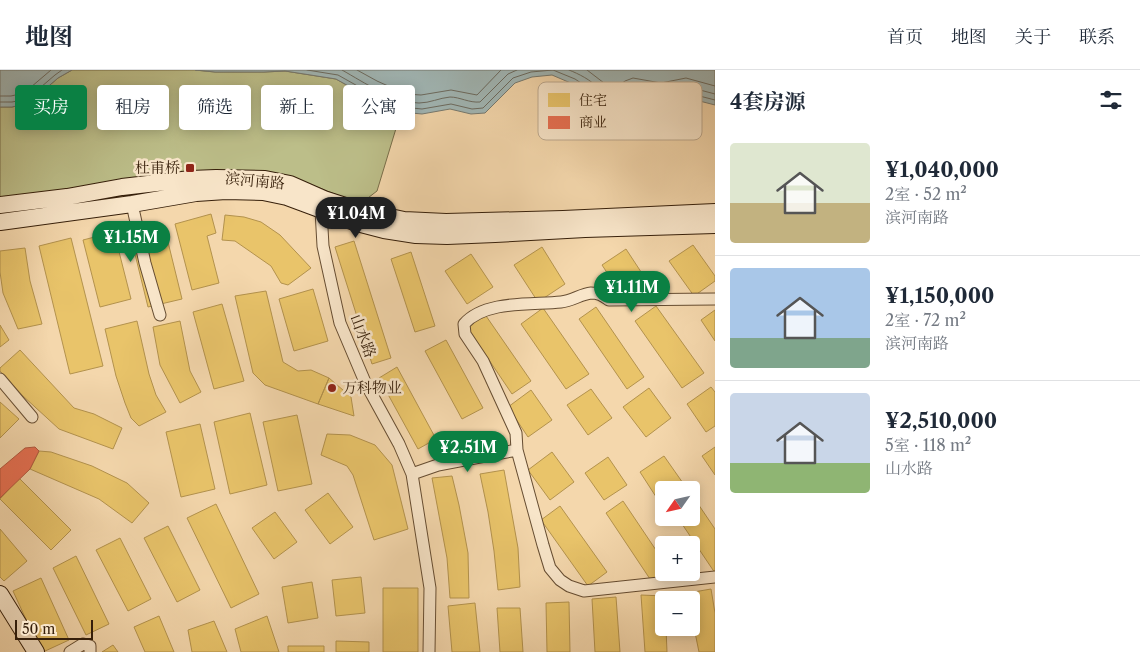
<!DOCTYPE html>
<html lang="zh">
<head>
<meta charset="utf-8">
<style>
  :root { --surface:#fff; --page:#f6f6f7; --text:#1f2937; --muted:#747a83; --line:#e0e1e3; --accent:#0b8043 }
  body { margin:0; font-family:"Libre Caslon Text","Noto Serif SC",serif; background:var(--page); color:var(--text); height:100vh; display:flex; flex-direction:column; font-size:19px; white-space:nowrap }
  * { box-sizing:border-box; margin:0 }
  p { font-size:16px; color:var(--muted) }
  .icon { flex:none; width:28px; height:28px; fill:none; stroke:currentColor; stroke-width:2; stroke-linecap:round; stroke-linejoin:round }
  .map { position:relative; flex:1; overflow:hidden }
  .sheet { display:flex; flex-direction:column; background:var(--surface); width:425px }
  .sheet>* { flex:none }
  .guide { position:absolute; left:15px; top:15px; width:475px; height:45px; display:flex; gap:10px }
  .needle { width:32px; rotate:236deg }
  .tools { position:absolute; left:655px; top:411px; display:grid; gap:10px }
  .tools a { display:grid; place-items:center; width:45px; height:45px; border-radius:5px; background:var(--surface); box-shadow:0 2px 12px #0003; font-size:25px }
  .scale { position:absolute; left:15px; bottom:12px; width:78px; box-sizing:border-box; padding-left:5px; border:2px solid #361f0a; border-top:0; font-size:14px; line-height:18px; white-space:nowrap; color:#361f0a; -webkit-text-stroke:4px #f8e5c9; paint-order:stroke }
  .price { position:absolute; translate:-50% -42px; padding:0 11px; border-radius:18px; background:var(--accent); color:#fff; font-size:16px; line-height:32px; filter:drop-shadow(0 1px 2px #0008) }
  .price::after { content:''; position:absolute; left:50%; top:30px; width:15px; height:11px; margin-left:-8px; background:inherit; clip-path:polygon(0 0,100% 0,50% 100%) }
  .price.on { background:#222; color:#fff }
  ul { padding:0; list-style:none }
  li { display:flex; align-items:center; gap:15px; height:125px; padding:0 15px }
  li+li { border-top:1px solid var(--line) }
  li span { display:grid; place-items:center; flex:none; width:140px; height:100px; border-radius:5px; color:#555 }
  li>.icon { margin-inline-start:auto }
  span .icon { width:60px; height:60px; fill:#fffc; stroke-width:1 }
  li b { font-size:21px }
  h2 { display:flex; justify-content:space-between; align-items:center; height:60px; padding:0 15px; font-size:21px }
  .pill { padding:0 18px; border-radius:5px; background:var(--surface); box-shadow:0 2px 12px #0003; font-size:18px; line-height:45px }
  .pill.on { background:var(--accent); color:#fff }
  header { display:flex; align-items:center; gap:30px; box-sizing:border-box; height:70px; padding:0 25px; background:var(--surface); border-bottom:1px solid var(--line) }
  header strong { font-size:24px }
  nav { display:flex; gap:28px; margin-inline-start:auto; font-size:18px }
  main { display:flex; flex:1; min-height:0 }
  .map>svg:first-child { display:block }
  .green { fill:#bcbe89; stroke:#796e4a }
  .water { fill:#a1b7b6; stroke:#767a71 }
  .homes { fill:#e9c46a; stroke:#b3924d }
  .shops { fill:#e76f51; stroke:#b2573c }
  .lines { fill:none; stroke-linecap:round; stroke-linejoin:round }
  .shore { stroke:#6c6b60; stroke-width:1 }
  .street-casing { stroke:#664d32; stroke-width:13 }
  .secondary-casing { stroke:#361f0a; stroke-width:18 }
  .street { stroke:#f8e5c9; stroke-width:11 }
  .secondary { stroke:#f8e5c9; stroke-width:16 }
  .poi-dot { fill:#8f2418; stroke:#f8e5c9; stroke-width:2 }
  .labels { text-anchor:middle; stroke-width:5; stroke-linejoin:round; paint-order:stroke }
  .poi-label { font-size:15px; fill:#361f0a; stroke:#f8e5c9; text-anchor:end }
  .street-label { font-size:15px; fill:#361f0a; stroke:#f8e5c9 }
  .key { fill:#f8e5c9; stroke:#beaa90; stroke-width:1 }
  .key-label { font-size:14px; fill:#361f0a }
</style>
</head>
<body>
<header>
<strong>地图</strong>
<nav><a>首页</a><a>地图</a><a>关于</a><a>联系</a></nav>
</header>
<main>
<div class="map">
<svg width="715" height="582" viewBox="0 0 715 582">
  <rect width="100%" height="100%" fill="#f4d7ac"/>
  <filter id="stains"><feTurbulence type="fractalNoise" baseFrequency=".004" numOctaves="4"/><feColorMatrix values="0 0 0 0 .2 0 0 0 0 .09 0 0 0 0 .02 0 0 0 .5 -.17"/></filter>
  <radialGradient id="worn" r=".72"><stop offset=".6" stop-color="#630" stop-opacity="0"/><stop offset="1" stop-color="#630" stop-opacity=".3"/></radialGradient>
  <path class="green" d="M72 0H195L215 2H264L285 1 336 9 368 27 401 42 377 121 360 134 317 117 213 100 0 132V37H12L29 33 58 8Z"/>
  <path class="water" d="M0 0H72L58 8 29 33 12 37H0Z
    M195 0H715V35L684 27 661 32 635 27 628 42 612 53 597 43 590 25 573 14 552 5 532 7 515 13 485 43 471 44 450 39 422 44 401 42 368 27 336 9 285 1 264 2H215Z"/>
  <path class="homes" d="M211 144 216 163 207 166 219 213 192 220 175 154Z
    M225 145 244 147 261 152 280 165 311 198 288 215 281 213 271 196 235 171 222 170Z
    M114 162 131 229 100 237 83 170Z
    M71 168 103 296 70 304 39 176Z
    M354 171 391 288 372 294 335 177Z
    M168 172 182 229 148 237 134 180Z
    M693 175 715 206V211L694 226 669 191Z
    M542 177 565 214 538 232 514 195Z
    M25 178 30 211 42 254 18 259 3 223 0 202V181Z
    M626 179 647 211 623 227 602 195Z
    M411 182 435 256 415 262 391 189Z
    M471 184 493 217 467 234 445 201Z
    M313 219 328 271 294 281 279 229Z
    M266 221 283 292 298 301 311 300 329 308 318 334 265 315 253 303 235 226Z
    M222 234 244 311 214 319 193 242Z
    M656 236 704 303 682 318 635 251Z
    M596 237 644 307 627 319 579 249Z
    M543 238 589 304 566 319 521 254Z
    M715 240V271L701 250Z
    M484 243 531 311 512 324 466 256Z
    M137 251 149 304 156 325 166 342 139 356 131 348 125 333 116 306 105 259Z
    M180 251 190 301 201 322 180 333 160 295 153 257Z
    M0 255 9 270 0 277Z
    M446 270 483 338 462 349 425 281Z
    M20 280 74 338 94 344 122 358 113 379 59 359 23 326 0 301V298Z
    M397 297 436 369 418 379 379 308Z
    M329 308 351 327 354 346 318 334Z
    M711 317 715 322V356L706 362 687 334Z
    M649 318 671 348 646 367 623 337Z
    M591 319 612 348 588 365 567 335Z
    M531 320 552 350 528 367 508 337Z
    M0 332 19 349 0 368Z
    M250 343 267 415 230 424 214 352Z
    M297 345 312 414 278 421 263 352Z
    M200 354 215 419 181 427 166 362Z
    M327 364 350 365 375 375 392 395 408 459 374 470 353 405 347 396 321 385Z
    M715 377V405L702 386Z
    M39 381 51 382 92 396 127 413 149 433 132 453 99 429 30 399Z
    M552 382 574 412 550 430 528 400Z
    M664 386 685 416 679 420H664V430L660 433 640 402Z
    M608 387 627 415 604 430 585 403Z
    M504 400 518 478 520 517 498 520 494 481 488 442 480 404Z
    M452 406 459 435 468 483 469 528H450L447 488 432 408Z
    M19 408 71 460 51 480 0 429Z
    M328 423 353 457 330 474 305 440Z
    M692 425 715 459V503L678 448H691V426Z
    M623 431 664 492V502H666L652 512 606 443Z
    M216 434 259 524 231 538 187 448Z
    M560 436 607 502 588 516 541 450Z
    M275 442 297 472 274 489 252 458Z
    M168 456 200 520 177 532 144 468Z
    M0 459 27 491 4 511 0 507Z
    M120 468 151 529 128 541 96 480Z
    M76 486 109 554 86 565 53 498Z
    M361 507 365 543 336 546 332 510Z
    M41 508 69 570 43 582H41L13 521Z
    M312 512 318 548 288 553 282 517Z
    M383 518H418V582H383Z
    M711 519 715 543V582H699L691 543V530H689L688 523Z
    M641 525 664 526V558H666L667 582H645Z
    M616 527 620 582H595L592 529Z
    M569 532 570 582H547L546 533Z
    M475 533 480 582H452L448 536Z
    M497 538H520L523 582H500Z
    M159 546 174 582H145L134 557Z
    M267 546 279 582H241L235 559Z
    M214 551 227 582H192L188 560Z
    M336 571 369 572V582H336Z
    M113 575 118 582H102Z
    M288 576H324V582H288Z"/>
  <path class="shops" d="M35 377 39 381 30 399 0 428V399L25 378Z"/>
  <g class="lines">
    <path class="shore" d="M307 0 338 5 370 23 402 37 422 39 451 34 472 39 483 38 513 8 531 2 553 0 575 9 593 21 601 40 611 46 623 39 630 25 634 22 661 27 684 22 715 30
      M342 0C365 13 393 32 419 33 430 33 439 28 450 27 460 27 469 33 480 32L508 4 517 0
      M357 0 377 11 406 24 421 25 451 20 477 25 501 0
      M569 0C579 4 591 10 598 18 604 25 603 34 611 39L619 34 626 20 634 16 661 20 685 16 715 24
      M587 0 604 13 610 26 612 27 614 26 621 14 625 11 633 8 661 13 686 8 715 16
      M0 26H11L24 23 51 0
      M0 32H12L27 29 55 5 62 0"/>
    <g class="street-casing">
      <path id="street" d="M132 134 145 193 160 245
        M322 134 321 140 323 176 340 253 365 312 399 374 412 404 430 518 429 582
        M715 229 609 230C603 226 599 223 591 223 581 224 572 231 561 232 532 235 485 230 464 254L465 264 483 291 516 363 517 380 543 475 550 498 560 510 569 516 584 521 715 507
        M0 309 32 347
        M412 404 438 395 517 380
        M70 582 83 574 90 576V582"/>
    </g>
    <g class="secondary-casing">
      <path id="secondary" d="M0 135 67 127 122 117 191 109 216 108 265 109 290 114 324 129 358 140 404 150 446 152 563 149 715 142
        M0 152 132 134 196 123 226 121 263 122 287 127 357 153 384 160 416 165 447 166 495 164 585 159 715 155
        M0 524 36 582"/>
    </g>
    <use href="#street" class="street"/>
    <use href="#secondary" class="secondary"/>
  </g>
  <g class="poi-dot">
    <rect x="185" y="93" width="10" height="10" rx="2.5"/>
    <circle cx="332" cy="318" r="5"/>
  </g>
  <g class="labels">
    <g class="poi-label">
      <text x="180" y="103">杜甫桥</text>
      <text x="342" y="323" text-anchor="start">万科物业</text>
    </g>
    <g class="street-label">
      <text transform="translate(255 111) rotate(5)" y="5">滨河南路</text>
      <text transform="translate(363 266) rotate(69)" y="5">山水路</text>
    </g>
  </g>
  <rect x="538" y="12" width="164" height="58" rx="8" class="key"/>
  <rect x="548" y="23" width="22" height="14" fill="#e9c46a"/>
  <rect x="548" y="46" width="22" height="13" fill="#e76f51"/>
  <g class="key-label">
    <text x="579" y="35">住宅</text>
    <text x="579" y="57">商业</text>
  </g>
  <rect width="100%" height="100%" filter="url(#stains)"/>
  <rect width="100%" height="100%" fill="url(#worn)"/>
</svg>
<div class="tools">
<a><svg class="needle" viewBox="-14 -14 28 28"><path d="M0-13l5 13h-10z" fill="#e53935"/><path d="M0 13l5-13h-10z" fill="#747a83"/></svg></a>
<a>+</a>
<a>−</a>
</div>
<div class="scale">50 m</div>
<b class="price on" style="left:356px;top:169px">¥1.04M</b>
<b class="price" style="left:131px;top:193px">¥1.15M</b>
<b class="price" style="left:632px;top:243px">¥1.11M</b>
<b class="price" style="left:468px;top:403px">¥2.51M</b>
<div class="guide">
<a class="pill on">买房</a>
<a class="pill">租房</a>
<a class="pill">筛选</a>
<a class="pill">新上</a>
<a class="pill">公寓</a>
</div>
</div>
<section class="sheet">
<h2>4套房源<svg class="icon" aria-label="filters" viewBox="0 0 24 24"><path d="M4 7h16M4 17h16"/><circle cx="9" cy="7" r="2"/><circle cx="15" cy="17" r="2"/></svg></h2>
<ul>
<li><span style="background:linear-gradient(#dfe7d0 60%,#c2b280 0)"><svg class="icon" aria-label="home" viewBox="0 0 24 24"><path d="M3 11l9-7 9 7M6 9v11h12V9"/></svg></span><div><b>¥1,040,000</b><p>2室 · 52 m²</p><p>滨河南路</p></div></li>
<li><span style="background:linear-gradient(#a9c7e8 70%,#7fa58c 0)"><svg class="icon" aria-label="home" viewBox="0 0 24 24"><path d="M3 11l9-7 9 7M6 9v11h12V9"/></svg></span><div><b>¥1,150,000</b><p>2室 · 72 m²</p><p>滨河南路</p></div></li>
<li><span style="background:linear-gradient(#c9d6e8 70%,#8fb573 0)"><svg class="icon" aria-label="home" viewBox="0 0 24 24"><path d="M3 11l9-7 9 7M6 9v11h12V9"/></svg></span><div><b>¥2,510,000</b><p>5室 · 118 m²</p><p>山水路</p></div></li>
</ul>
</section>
</main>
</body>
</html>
